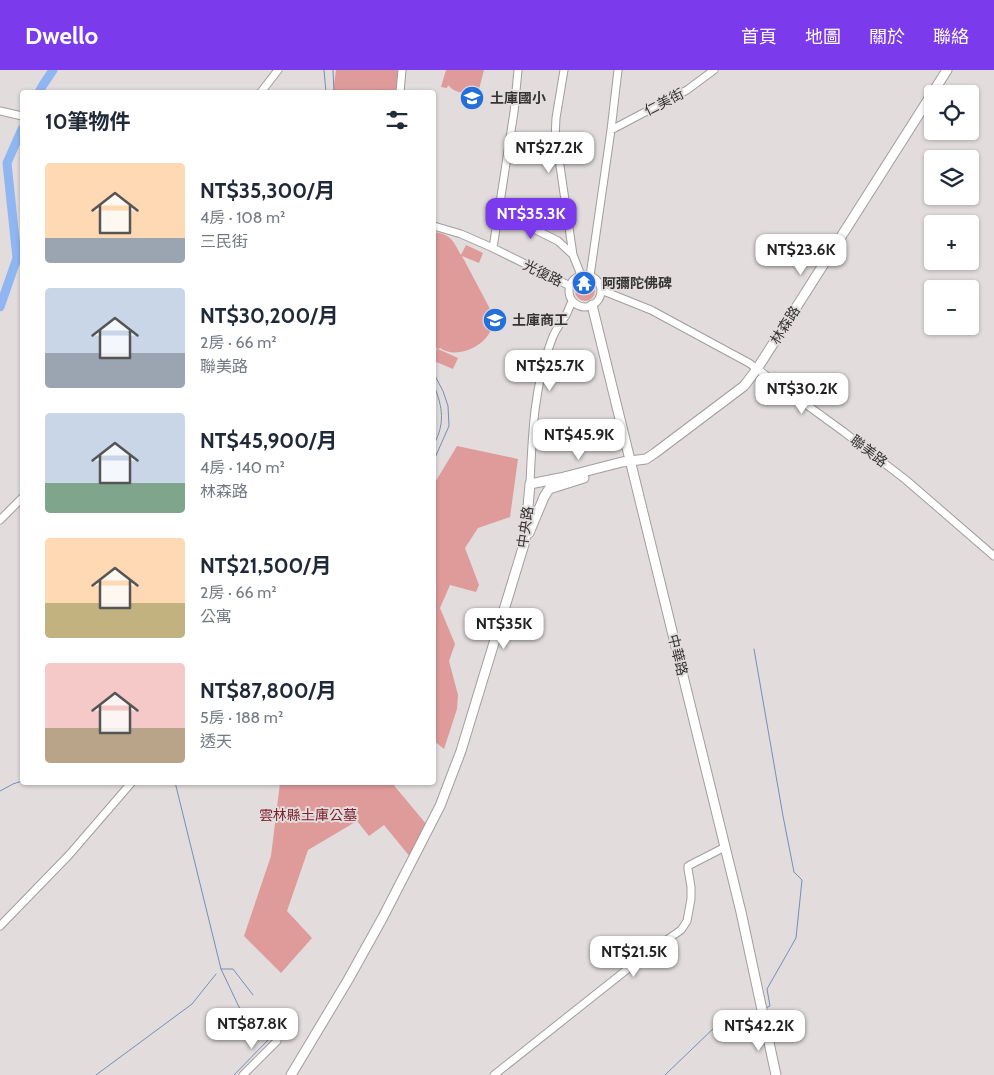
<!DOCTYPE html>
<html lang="zh-TW">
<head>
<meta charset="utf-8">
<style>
  :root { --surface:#fff; --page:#f6f6f7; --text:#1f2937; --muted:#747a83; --accent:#7c3aed }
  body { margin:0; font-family:Cabin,"Noto Sans TC",sans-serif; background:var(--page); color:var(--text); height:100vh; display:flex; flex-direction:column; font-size:19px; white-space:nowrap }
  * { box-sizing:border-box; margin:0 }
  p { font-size:16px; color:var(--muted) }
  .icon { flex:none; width:28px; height:28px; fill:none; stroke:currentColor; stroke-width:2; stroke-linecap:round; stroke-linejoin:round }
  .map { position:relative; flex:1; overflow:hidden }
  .panel { position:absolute; left:20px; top:20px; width:416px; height:695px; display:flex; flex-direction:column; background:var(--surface); border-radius:5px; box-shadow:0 1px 4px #0004 }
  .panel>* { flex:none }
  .controls { position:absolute; left:924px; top:15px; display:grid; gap:10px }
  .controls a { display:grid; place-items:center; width:55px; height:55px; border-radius:5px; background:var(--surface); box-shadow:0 1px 4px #0004; font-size:25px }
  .price { position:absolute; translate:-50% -42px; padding:0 11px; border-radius:10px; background:#fff; color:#222; font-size:16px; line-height:32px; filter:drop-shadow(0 1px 2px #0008) }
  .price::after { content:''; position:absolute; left:50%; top:30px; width:15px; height:11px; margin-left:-8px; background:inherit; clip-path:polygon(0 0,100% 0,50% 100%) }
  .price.active { background:var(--accent); color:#fff }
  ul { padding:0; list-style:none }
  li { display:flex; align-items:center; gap:15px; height:125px; padding:0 25px }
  li span { display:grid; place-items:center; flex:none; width:140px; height:100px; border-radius:5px; color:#555 }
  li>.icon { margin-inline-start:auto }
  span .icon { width:60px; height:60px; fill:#fffc; stroke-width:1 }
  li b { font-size:21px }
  h2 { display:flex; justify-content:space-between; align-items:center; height:60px; padding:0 25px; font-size:21px }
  header { display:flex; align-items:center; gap:30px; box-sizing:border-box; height:70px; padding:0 25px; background:var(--accent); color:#fff }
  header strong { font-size:24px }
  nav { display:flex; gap:28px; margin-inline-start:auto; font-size:18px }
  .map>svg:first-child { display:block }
  .green { fill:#df9a9a }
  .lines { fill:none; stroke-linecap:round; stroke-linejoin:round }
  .stream { stroke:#748fb8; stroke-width:1 }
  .river { stroke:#8fb6f1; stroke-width:9 }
  .minor-casing { stroke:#a39d9d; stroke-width:9 }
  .major-casing { stroke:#a39d9d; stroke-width:11 }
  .minor { stroke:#fff; stroke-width:7 }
  .major { stroke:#fff; stroke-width:9 }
  .labels { text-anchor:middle; stroke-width:4; stroke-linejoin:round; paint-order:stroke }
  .poi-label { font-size:14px; font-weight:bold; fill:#353333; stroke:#e2dcdc; text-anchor:start }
  .street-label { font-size:14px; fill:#353333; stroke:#e2dcdc }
  .park-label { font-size:14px; fill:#7d212c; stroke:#e2dcdc }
</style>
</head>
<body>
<header>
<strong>Dwello</strong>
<nav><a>首頁</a><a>地圖</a><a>關於</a><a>聯絡</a></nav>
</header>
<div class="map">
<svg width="994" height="1005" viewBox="0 0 994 1005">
  <rect width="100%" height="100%" fill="#e2dcdc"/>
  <path class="green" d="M336 0H398L396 22H333Z
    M446 0H484L477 27 470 25V21C462 24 454 22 448 15L447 18 441 17Z
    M434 162C451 164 453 171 461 185L466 175 483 183 479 193 462 186 489 237C491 243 494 250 492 256 488 276 456 290 440 278L438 279 458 288 453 299 434 291V287L437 279 434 273Z
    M575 221a10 10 0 1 1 20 0a10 10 0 1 1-20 0Z
    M457 376 518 389 510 447 478 458 465 478 479 515 476 522 450 515 440 538 455 574 449 591 458 625 457 639 444 679 434 671V414Z
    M280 713H392L427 755 411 788 384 755 369 766 357 751 308 780 287 841 312 868 281 903 244 866 271 786Z"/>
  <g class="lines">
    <path class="stream" d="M324 0 326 22
      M333 0 334 22
      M434 304 443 321 448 336 449 356 434 390
      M434 316C443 337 445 354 434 374
      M754 579 783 746 794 802 802 810 796 868 767 919 770 936 766 938
      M175 712 221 899 239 937 266 962
      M0 721 13 714 22 711
      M221 899H233L253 925
      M96 1005 192 934 216 904
      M234 1005 269 969
      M665 1005 717 955 758 940"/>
    <path class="river" d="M39 22 43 15 53 0
      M0 237 17 188 7 93 22 59"/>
    <g class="minor-casing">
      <path id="minor" d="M564 0 556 48 555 70 559 89 573 185 581 205
        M261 22 278 0
        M400 22 402 0
        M0 41 22 46
        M611 60 687 20 714 0
        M498 145 512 152 534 159 558 171 572 184
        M434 156 461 164 493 178 570 216
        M493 178 514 42 518 0
        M569 221a16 16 0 1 1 32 0a16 16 0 1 1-32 0Z
        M590 206 611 60 618 0
        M601 220 651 240 749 293 844 362 906 410 994 486
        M530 414C532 366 534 314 552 269 555 260 561 253 566 245 568 241 570 236 572 231
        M0 450 22 428
        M0 856 69 785 132 712
        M243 1005 277 971
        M494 1005 644 886 681 860 687 851 691 829V817L688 799V796L725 777"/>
    </g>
    <g class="major-casing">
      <path id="major" d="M592 235 741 842 776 1005
        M529 463 544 427 549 419 584 408
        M291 1005 348 910 383 847 440 736 461 681 525 471 530 414 560 408 622 392 646 389 655 383 744 316 757 299 947 0"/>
    </g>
    <use href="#minor" class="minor"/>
    <use href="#major" class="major"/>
  </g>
  <defs>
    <g id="school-disc" transform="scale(1.25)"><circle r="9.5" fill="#246fda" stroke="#e2dcdc"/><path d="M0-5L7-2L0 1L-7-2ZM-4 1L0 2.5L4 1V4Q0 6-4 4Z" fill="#fff"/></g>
    <g id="temple-disc" transform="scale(1.25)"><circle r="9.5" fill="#246fda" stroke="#e2dcdc"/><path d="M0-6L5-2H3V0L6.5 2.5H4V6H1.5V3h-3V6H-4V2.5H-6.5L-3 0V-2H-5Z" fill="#fff"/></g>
  </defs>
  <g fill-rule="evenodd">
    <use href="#school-disc" x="472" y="28"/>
    <use href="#temple-disc" x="584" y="213"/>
    <use href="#school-disc" x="495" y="250"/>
  </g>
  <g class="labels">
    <g class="poi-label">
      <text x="490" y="33">土庫國小</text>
      <text x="602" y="218">阿彌陀佛碑</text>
      <text x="512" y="255">土庫商工</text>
    </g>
    <g class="street-label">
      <text transform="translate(664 32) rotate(-27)" y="5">仁美街</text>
      <text transform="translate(543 203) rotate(26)" y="5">光復路</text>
      <text transform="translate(785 255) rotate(-58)" y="5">林森路</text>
      <text transform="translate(869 381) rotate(37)" y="5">聯美路</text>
      <text transform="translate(525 457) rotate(-82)" y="5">中央路</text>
      <text transform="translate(678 585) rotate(76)" y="5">中華路</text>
    </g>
    <g class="park-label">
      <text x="308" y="750">雲林縣土庫公墓</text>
    </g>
  </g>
</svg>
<div class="controls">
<a><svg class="icon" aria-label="locate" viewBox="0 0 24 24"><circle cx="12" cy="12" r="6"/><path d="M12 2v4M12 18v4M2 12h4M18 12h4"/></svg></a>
<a><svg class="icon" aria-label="layers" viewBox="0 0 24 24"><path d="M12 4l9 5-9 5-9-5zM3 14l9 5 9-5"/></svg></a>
<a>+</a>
<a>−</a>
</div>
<b class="price" style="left:549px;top:104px">NT$27.2K</b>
<b class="price active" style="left:531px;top:170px">NT$35.3K</b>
<b class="price" style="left:801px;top:206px">NT$23.6K</b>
<b class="price" style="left:550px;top:322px">NT$25.7K</b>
<b class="price" style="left:802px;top:345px">NT$30.2K</b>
<b class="price" style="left:579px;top:391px">NT$45.9K</b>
<b class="price" style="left:504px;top:580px">NT$35K</b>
<b class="price" style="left:634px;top:908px">NT$21.5K</b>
<b class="price" style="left:252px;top:980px">NT$87.8K</b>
<b class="price" style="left:759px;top:982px">NT$42.2K</b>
<section class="panel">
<h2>10筆物件<svg class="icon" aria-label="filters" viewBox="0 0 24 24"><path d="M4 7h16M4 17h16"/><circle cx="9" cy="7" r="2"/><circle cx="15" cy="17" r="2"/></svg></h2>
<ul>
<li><span style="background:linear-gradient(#ffd9b3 75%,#9aa5b1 0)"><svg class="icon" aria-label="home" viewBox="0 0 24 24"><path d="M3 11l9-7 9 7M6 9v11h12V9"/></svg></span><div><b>NT$35,300/月</b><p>4房 · 108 m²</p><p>三民街</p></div></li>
<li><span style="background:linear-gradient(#c9d6e8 65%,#9aa5b1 0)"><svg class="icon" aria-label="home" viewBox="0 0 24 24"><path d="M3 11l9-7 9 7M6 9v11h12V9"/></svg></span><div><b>NT$30,200/月</b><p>2房 · 66 m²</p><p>聯美路</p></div></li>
<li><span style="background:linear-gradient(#c9d6e8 70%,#7fa58c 0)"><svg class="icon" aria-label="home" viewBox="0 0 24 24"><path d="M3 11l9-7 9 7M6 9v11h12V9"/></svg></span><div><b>NT$45,900/月</b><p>4房 · 140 m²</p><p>林森路</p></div></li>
<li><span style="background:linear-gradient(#ffd9b3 65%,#c2b280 0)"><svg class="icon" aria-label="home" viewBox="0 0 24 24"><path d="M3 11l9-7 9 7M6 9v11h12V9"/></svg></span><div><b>NT$21,500/月</b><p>2房 · 66 m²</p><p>公寓</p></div></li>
<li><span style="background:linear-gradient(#f6c9c9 65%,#b9a48a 0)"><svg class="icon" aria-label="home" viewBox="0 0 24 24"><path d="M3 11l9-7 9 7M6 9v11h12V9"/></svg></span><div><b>NT$87,800/月</b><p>5房 · 188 m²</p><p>透天</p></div></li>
</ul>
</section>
</div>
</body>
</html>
